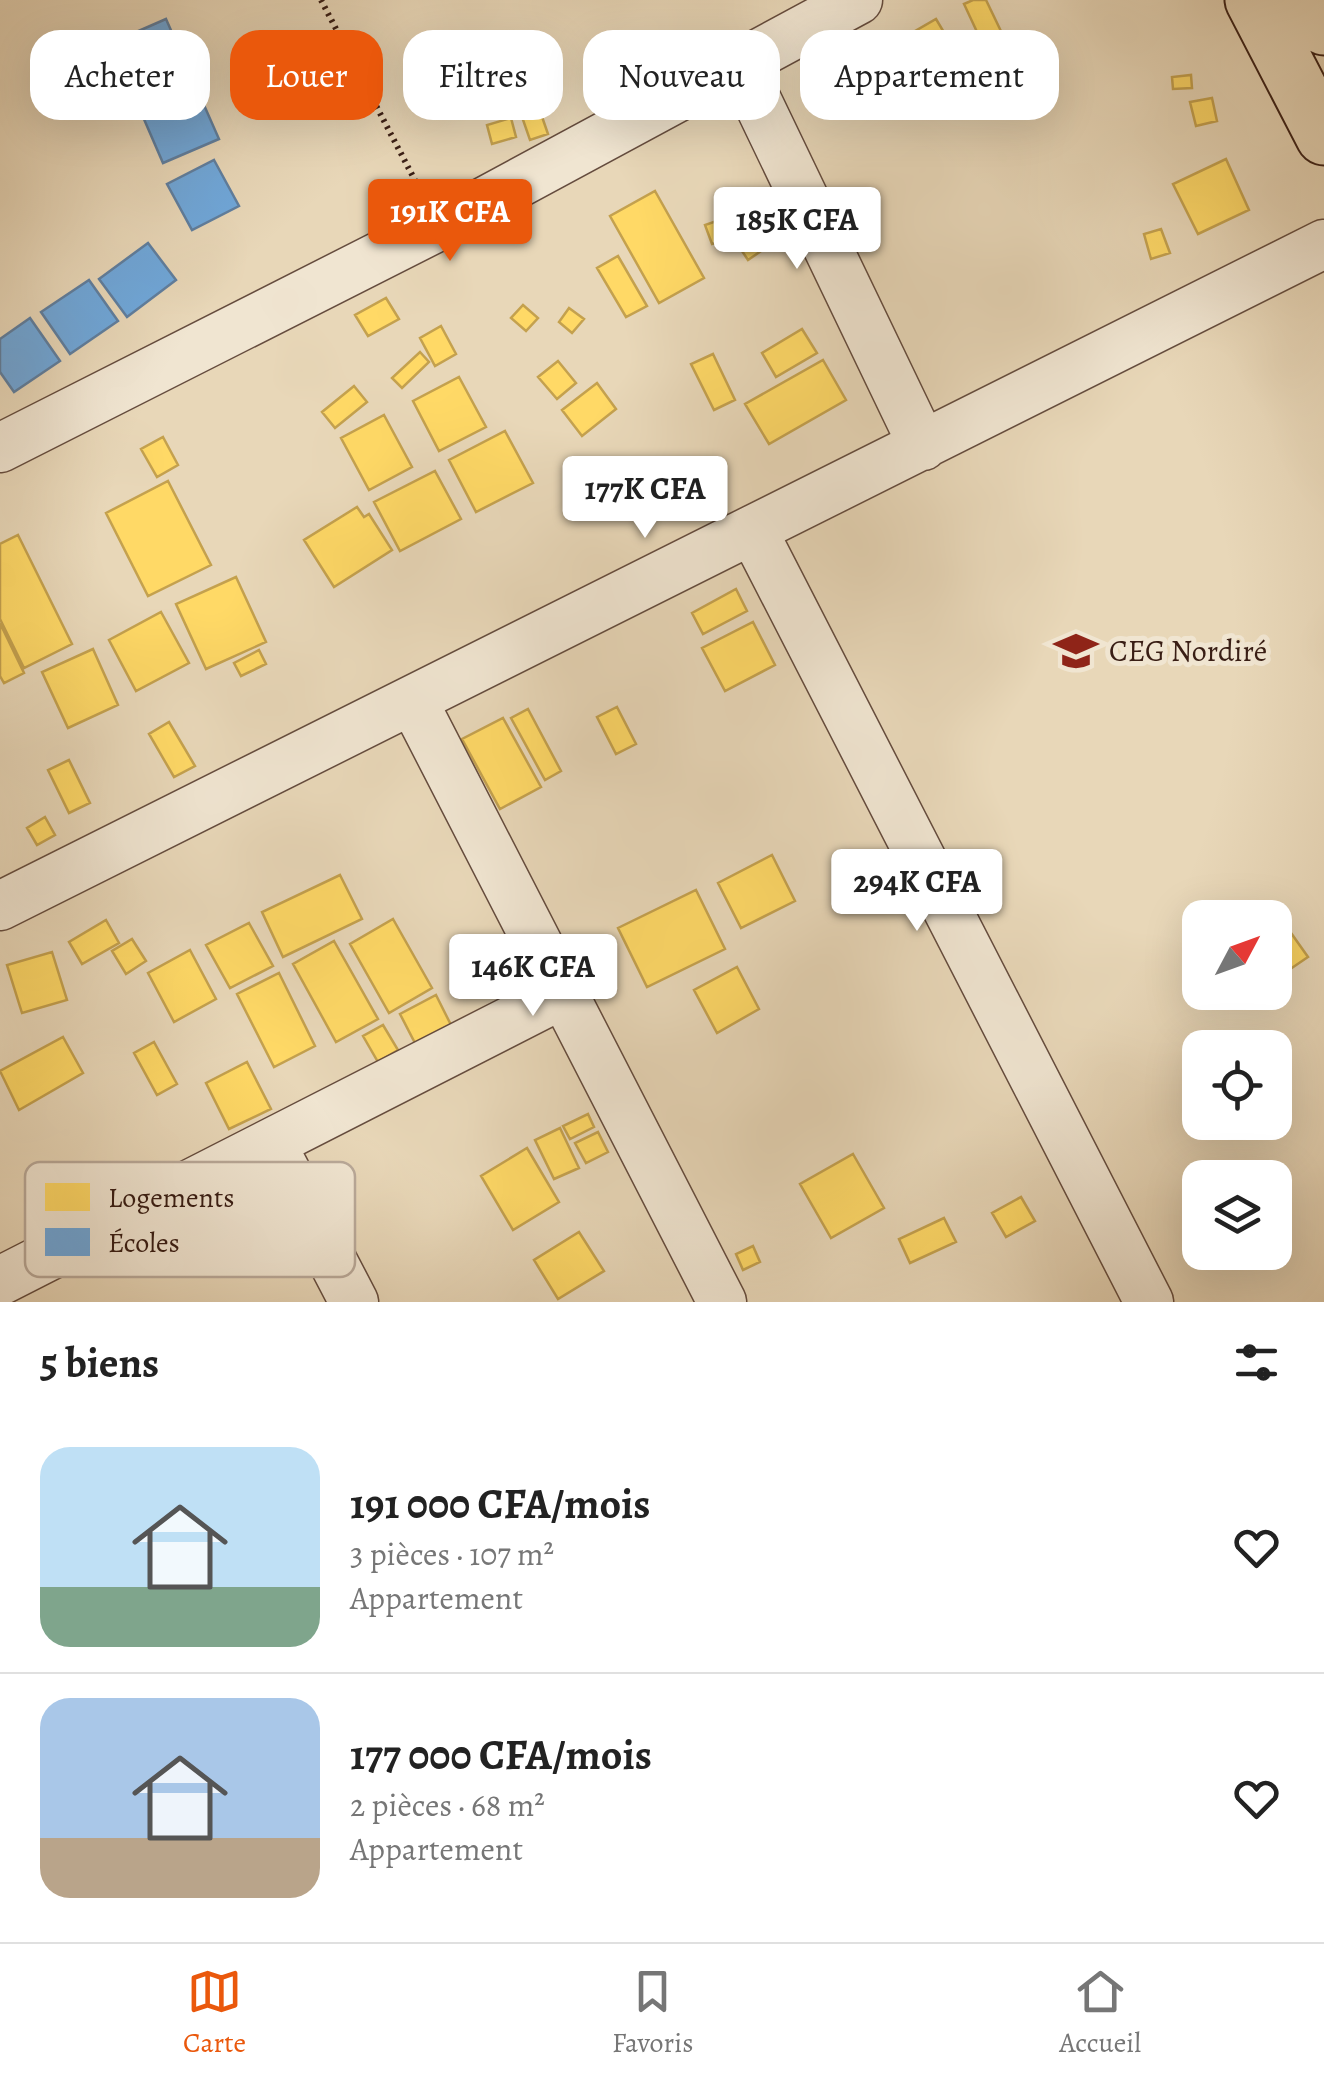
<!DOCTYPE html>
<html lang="fr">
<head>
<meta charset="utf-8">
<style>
  :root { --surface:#fff; --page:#f2f2f2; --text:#222; --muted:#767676; --line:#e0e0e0; --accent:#ea580c }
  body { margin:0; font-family:Alegreya,serif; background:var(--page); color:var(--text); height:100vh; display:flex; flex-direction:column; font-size:38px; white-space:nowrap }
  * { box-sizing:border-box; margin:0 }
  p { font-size:32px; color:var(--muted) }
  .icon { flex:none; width:55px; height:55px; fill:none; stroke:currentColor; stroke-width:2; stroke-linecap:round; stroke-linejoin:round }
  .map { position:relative; height:1302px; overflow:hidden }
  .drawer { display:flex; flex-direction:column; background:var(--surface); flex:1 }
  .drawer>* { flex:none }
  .top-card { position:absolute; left:30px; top:30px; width:1265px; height:90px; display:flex; gap:20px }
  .needle { width:65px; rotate:49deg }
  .fabs { position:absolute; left:1182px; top:900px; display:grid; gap:20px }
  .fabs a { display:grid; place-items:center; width:110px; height:110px; border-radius:20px; background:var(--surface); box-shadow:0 10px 40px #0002; font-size:50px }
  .price { position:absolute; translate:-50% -85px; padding:0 22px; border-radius:10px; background:#fff; color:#222; font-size:32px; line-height:65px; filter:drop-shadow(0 2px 5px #0008) }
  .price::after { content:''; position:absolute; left:50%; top:60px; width:30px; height:22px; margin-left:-15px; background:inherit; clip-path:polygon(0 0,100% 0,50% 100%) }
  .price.selected { background:var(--accent); color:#fff }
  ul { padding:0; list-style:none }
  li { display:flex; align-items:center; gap:30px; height:250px; padding:0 40px }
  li+li { border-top:2px solid var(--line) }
  li span { display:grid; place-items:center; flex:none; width:280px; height:200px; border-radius:30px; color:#555 }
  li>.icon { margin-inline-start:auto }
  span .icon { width:120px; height:120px; fill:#fffc; stroke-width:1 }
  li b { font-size:42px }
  h2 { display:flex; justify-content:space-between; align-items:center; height:120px; padding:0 40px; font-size:42px }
  .pill { padding:0 35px; border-radius:30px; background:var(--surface); box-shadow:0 10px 40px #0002; font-size:35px; line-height:90px }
  .pill.selected { background:var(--accent); color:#fff }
  .menu { display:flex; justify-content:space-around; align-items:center; height:140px; border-top:2px solid var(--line); background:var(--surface); font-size:28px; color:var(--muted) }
  .menu a { display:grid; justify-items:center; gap:5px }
  .menu .selected { color:var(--accent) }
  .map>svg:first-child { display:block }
  .homes { fill:#ffd966; stroke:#c4a14e; stroke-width:2.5 }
  .schools { fill:#6fa8dc; stroke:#5f7fa0; stroke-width:2.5 }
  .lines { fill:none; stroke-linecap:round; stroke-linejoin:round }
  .minor-casing { stroke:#654c3e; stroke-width:51 }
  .trunk-casing { stroke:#391e15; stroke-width:59 }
  .path { stroke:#391e15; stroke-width:6; stroke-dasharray:2.5 5; stroke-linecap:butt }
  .minor { stroke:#f0e5d1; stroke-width:48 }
  .trunk { stroke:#e8d7b8; stroke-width:55 }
  .labels { text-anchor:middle; stroke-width:10; stroke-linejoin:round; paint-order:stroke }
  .poi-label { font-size:30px; fill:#391e15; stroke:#f0e5d1; text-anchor:start }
  .key { fill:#f0e5d1; stroke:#b9a999; stroke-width:2.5 }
  .key-label { font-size:28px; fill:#391e15 }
</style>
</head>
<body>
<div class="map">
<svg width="1324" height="1302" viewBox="0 0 1324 1302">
  <rect width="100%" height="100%" fill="#e8d7b8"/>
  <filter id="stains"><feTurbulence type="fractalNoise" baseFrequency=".002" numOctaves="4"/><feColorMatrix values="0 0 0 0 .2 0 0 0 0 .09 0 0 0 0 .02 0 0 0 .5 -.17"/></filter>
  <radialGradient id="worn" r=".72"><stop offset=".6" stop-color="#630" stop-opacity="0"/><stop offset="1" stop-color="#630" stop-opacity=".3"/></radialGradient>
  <path class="homes" d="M973 0H986L1033 98 1012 107 964 4Z
    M936 19 945 34 901 61 891 45Z
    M1191 75 1192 88 1173 89 1172 77Z
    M1212 98 1217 121 1196 126 1190 102Z
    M539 108 548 134 530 140 521 114Z
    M511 118 516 137 492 144 487 125Z
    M1226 159 1249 210 1198 234 1173 184Z
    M655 191 704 278 659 303 610 216Z
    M728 217 734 237 712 244 705 225Z
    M753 227 767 247 748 260 734 239Z
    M1161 229 1170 253 1151 259 1144 234Z
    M618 256 647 306 626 317 597 268Z
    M386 298 399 319 368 336 355 315Z
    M523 305 538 318 526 331 511 318Z
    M569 308 584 319 572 333 559 322Z
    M441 326 456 354 435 366 420 338Z
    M802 329 817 353 776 377 762 353Z
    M420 352 429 362 402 388 392 378Z
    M713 354 735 400 714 410 691 364Z
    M823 360 846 400 769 444 745 404Z
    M558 361 576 383 557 399 538 377Z
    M459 377 486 427 439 451 413 401Z
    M597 383 616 409 582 436 562 410Z
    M354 386 367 402 335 428 322 412Z
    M384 415 412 467 369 490 341 438Z
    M505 431 533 483 476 512 449 460Z
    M163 437 178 465 157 477 141 449Z
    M435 471 461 519 400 551 374 502Z
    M168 481 211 565 148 596 106 513Z
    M357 507 364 517 369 514 392 550 334 587 304 540Z
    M18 535 72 644 24 668 0 619V544Z
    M236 577 266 642 206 669 176 604Z
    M736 589 747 611 703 634 692 613Z
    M161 612 189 663 136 691 109 640Z
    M753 622 775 665 725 691 702 648Z
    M0 623 24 673 4 683 0 676Z
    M93 649 118 705 68 728 42 672Z
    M259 650 266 664 241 676 234 663Z
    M617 707 636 744 616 754 597 717Z
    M528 709 561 771 545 780 511 718Z
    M503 718 541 787 500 809 462 739Z
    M169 722 195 766 174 777 149 734Z
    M69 760 90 803 69 813 48 770Z
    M45 817 55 835 37 845 27 828Z
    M772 855 795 901 741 928 718 883Z
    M340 875 362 919 283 957 262 912Z
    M696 890 725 949 647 987 618 928Z
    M393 919 432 988 389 1013 350 944Z
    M106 920 119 943 82 964 69 942Z
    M249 923 273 966 230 988 206 945Z
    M1284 923 1308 957 1280 976 1275 968V929Z
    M132 939 146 961 126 974 112 951Z
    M334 941 378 1019 336 1042 293 964Z
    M190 950 216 999 174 1022 148 973Z
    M52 952 67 1000 22 1013 7 965Z
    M737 967 759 1009 717 1033 694 990Z
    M279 973 315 1046 274 1067 237 994Z
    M436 995 451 1025 415 1043 400 1014Z
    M383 1025 398 1050 378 1062 363 1036Z
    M63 1037 83 1073 19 1110 0 1071Z
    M154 1042 177 1084 157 1095 134 1053Z
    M247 1062 271 1109 229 1129 206 1083Z
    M588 1114 594 1127 570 1139 563 1126Z
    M560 1128 579 1168 554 1179 535 1140Z
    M598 1132 608 1152 586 1163 575 1143Z
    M527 1148 559 1202 513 1230 481 1176Z
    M853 1154 884 1208 831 1238 800 1184Z
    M1021 1197 1035 1221 1006 1237 992 1213Z
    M944 1218 956 1242 910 1263 899 1239Z
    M579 1232 604 1271 558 1299 534 1260Z
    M753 1246 760 1262 743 1270 736 1254Z"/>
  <path class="schools" d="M166 19 219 139 163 163 111 43Z
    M214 160 239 206 192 230 167 184Z
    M148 243 176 280 127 317 99 279Z
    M89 280 118 321 70 354 41 312Z
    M30 318 60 361 14 392 0 372V339Z"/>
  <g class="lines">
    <g class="minor-casing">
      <path id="minor" d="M740 65 923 446
        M0 448 439 226 858 0
        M753 531 1149 1302
        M413 701 722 1302
        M0 906 1324 244
        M271 1143 354 1302
        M0 1281 563 994"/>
    </g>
    <g class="trunk-casing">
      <path id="trunk" d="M1253 0 1324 137
        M1310 0 1324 27"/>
    </g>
    <path class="path" d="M321 0 420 190"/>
    <use href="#minor" class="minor"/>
    <use href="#trunk" class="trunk"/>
  </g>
  <defs>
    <g id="school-bare" transform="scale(3.45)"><path d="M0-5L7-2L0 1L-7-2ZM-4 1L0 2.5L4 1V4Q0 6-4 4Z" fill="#8f2418" stroke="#f0e5d1" stroke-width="2.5" paint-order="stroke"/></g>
  </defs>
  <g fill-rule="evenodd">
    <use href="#school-bare" x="1076" y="651"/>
  </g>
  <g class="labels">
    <g class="poi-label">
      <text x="1109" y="661">CEG Nordiré</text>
    </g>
  </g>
  <rect x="25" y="1162" width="330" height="115" rx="15" class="key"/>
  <rect x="45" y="1183" width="45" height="28" fill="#ffd966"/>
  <rect x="45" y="1228" width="45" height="28" fill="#6fa8dc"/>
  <g class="key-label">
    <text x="108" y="1207">Logements</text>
    <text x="108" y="1252">Écoles</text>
  </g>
  <rect width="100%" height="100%" filter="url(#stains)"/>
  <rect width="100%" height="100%" fill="url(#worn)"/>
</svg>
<div class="fabs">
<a><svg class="needle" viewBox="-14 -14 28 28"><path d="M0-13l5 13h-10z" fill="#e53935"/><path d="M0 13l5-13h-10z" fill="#767676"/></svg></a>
<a><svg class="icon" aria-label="locate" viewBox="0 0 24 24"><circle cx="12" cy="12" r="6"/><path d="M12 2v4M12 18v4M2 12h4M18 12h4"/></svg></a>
<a><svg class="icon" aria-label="layers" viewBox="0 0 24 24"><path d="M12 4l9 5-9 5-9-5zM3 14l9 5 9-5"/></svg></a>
</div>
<b class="price selected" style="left:450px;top:264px">191K CFA</b>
<b class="price" style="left:797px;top:272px">185K CFA</b>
<b class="price" style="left:645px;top:541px">177K CFA</b>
<b class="price" style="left:917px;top:934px">294K CFA</b>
<b class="price" style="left:533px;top:1019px">146K CFA</b>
<div class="top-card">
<a class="pill">Acheter</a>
<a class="pill selected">Louer</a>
<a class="pill">Filtres</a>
<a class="pill">Nouveau</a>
<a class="pill">Appartement</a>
</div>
</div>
<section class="drawer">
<h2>5 biens<svg class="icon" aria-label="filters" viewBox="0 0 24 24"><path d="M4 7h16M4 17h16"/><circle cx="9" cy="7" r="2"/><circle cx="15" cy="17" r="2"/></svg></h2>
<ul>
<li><span style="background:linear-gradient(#bfe0f5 70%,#7fa58c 0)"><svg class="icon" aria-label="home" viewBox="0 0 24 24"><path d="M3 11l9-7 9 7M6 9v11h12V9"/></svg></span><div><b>191 000 CFA/mois</b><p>3 pièces · 107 m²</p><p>Appartement</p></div><svg class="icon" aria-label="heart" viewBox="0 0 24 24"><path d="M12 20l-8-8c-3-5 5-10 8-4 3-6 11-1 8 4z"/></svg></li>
<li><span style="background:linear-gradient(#a9c7e8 70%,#b9a48a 0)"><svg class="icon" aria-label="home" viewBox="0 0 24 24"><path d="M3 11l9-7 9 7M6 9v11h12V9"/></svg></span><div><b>177 000 CFA/mois</b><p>2 pièces · 68 m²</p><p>Appartement</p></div><svg class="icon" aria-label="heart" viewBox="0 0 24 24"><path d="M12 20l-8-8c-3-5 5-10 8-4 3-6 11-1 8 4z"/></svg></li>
</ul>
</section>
<nav class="menu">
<a class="selected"><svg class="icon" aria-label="map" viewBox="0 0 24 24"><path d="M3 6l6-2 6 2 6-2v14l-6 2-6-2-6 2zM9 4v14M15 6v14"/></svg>Carte</a>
<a><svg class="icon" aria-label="saved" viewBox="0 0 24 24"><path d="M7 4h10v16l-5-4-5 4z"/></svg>Favoris</a>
<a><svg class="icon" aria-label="home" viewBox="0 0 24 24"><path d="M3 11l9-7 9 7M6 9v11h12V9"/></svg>Accueil</a>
</nav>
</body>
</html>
